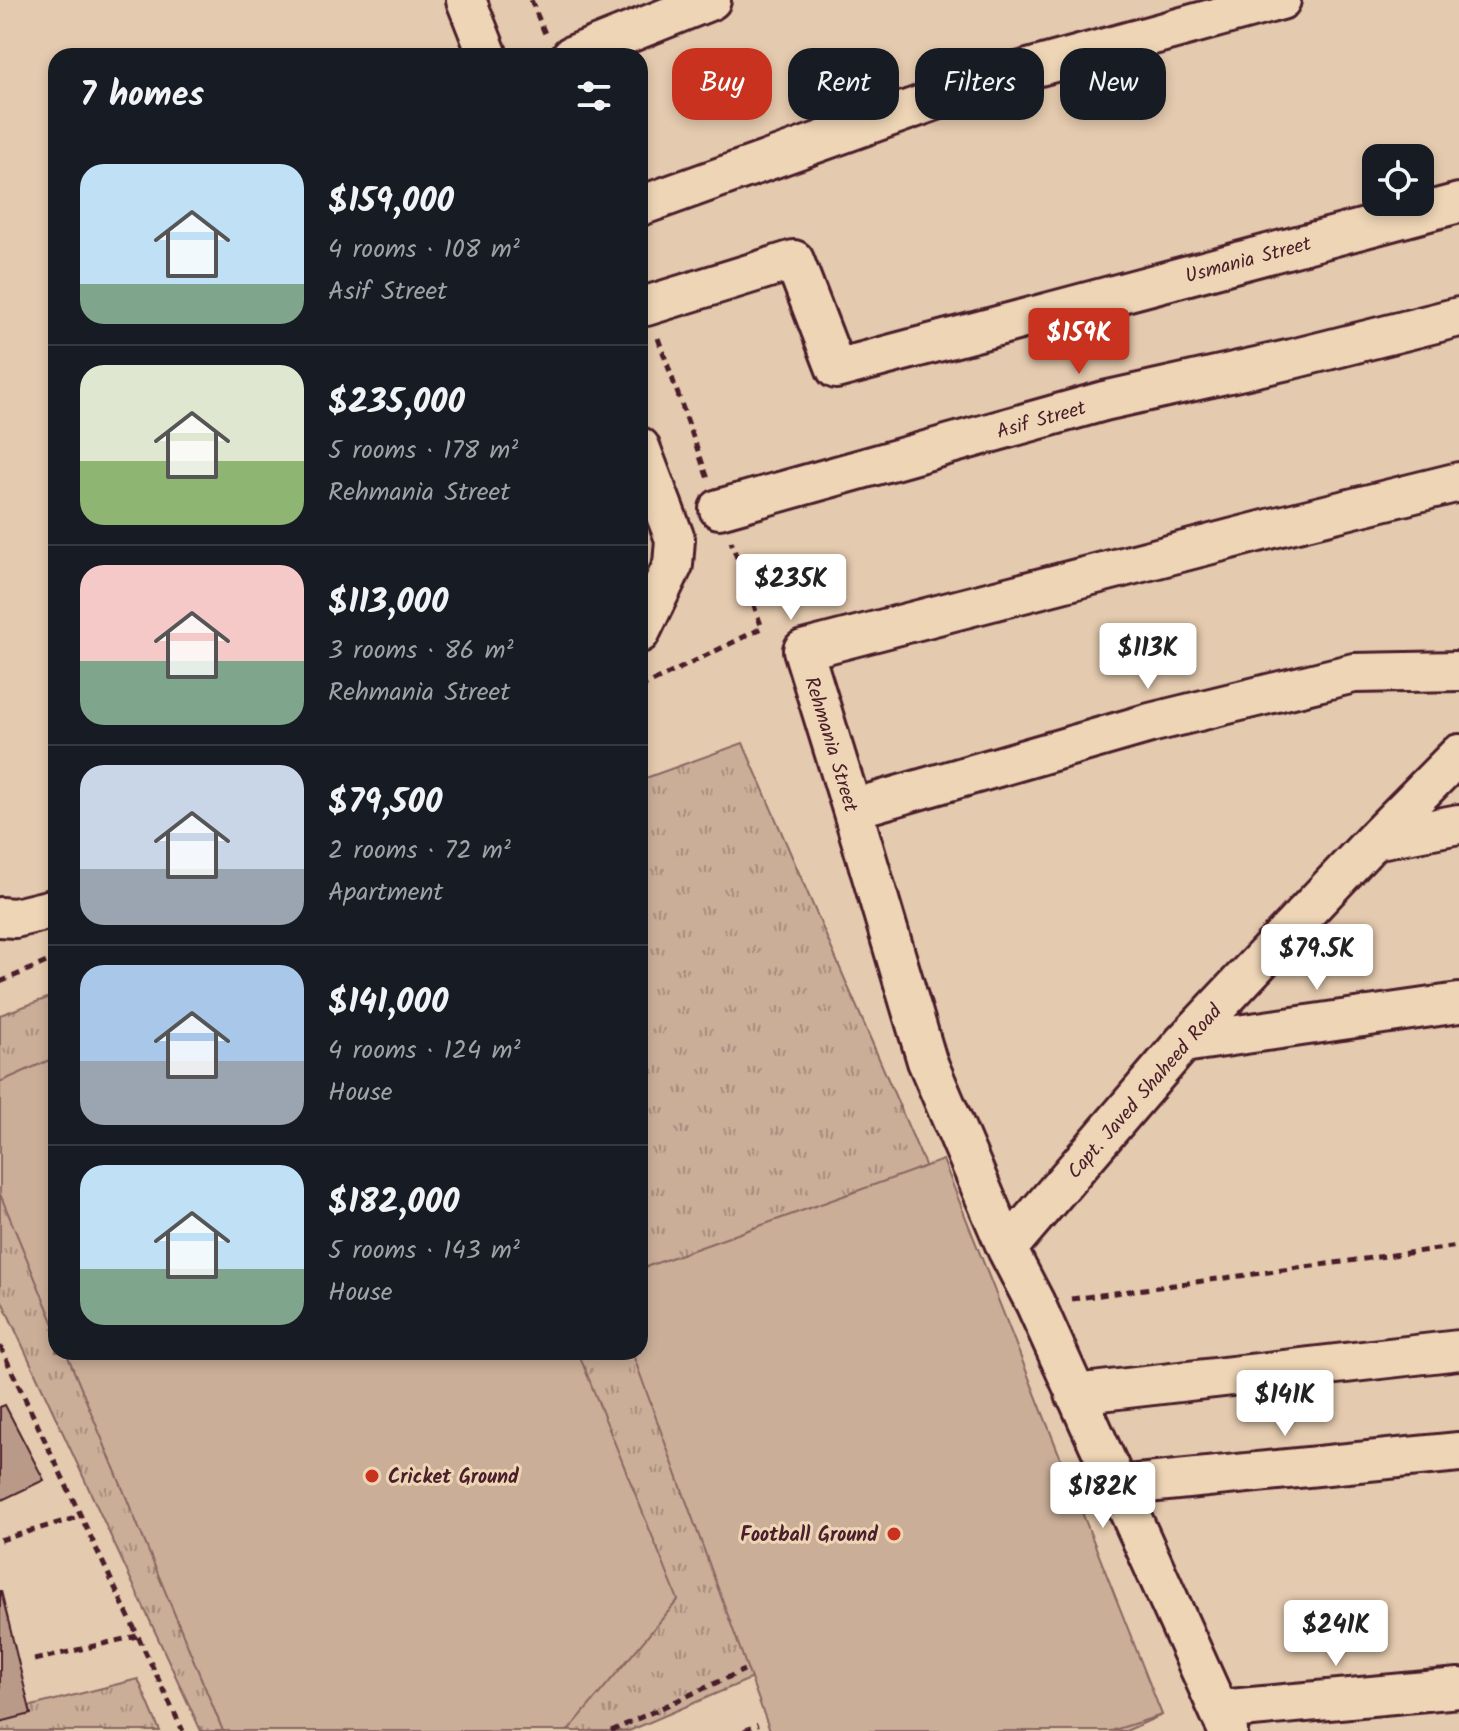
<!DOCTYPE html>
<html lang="en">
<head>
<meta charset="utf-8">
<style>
  :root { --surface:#171b24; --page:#242831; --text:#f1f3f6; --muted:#9ea1a6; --line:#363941; --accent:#c8321e }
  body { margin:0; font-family:Kalam,sans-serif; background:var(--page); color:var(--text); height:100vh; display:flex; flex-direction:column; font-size:30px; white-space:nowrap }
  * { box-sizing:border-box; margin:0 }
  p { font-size:26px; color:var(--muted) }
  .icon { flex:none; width:44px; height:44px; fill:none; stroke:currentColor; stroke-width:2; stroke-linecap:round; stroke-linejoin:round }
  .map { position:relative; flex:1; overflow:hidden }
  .drawer { position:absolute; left:48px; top:48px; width:600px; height:1312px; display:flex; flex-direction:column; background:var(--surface); border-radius:24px; box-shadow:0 4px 12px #0003 }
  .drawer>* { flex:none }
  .hud { position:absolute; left:672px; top:48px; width:666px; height:72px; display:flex; gap:16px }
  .fabs { position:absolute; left:1362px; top:144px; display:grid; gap:16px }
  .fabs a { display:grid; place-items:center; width:72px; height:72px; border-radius:16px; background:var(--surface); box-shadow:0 4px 12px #0003; font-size:40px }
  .price { position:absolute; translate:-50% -68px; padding:0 18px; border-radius:8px; background:#fff; color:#222; font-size:26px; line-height:52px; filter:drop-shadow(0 2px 4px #0008) }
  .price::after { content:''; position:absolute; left:50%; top:48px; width:24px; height:18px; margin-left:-12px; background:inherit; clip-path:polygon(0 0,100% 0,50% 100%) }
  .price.active { background:var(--accent); color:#fff }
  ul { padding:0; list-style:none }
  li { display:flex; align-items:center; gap:24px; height:200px; padding:0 32px }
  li+li { border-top:2px solid var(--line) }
  li span { display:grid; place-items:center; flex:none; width:224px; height:160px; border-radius:24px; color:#555 }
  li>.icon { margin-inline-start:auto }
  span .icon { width:96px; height:96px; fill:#fffc; stroke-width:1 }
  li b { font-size:34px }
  h2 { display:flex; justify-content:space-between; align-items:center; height:96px; padding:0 32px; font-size:34px }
  .pill { padding:0 28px; border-radius:24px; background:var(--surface); box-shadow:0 4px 12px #0003; font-size:28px; line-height:72px }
  .pill.active { background:var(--accent); color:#fff }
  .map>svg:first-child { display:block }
  .grass { fill:url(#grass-tufts); stroke:#8a6662; stroke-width:2 }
  .pitch { fill:#caae98; stroke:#8a6662; stroke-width:2 }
  .building { fill:#b99a89; stroke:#4a1f2b; stroke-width:2 }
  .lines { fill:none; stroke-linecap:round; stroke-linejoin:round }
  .minor-casing { stroke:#4a1f2b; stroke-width:44 }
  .path { stroke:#4a1f2b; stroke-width:5; stroke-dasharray:8 6; stroke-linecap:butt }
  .minor { stroke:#eed5b6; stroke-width:38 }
  .poi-dot { fill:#c8321e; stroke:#eed5b6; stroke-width:3 }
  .labels { text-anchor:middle; stroke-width:6; stroke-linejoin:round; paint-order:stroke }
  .street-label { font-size:20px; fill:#4a1f2b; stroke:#eed5b6 }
  .poi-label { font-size:20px; font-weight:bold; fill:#4a1f2b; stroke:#eed5b6; text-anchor:start }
</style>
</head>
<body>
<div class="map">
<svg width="1459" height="1731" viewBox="0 0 1459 1731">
  <defs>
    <pattern id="grass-tufts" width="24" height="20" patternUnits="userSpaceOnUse" patternTransform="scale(2)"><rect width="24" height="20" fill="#caae98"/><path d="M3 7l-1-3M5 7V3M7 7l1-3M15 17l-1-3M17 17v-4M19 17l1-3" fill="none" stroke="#a68d7c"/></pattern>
  </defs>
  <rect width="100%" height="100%" fill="#e4caae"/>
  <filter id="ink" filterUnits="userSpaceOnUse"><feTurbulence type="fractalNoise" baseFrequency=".0125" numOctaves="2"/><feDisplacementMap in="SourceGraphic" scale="16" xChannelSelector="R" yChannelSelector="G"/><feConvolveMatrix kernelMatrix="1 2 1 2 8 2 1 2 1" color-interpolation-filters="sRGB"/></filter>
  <g filter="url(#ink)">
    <path class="grass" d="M743 743 1162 1715 1126 1731H831L799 1658 629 1731H201L0 1297V1015L56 995V1352H640V780Z
      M138 1679 160 1731H0V1714Z"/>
    <path class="pitch" d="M56 1057V1329L0 1194V1082Z
      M943 1160 1162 1715 1111 1731H770L632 1352H640V1269Z
      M66 1352H578L678 1600 569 1730 566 1731H223Z"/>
    <path class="building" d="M5 1405 44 1480 0 1501V1407Z
      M1 1591 31 1714 0 1722V1591Z"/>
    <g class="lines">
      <g class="minor-casing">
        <path id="minor" d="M466 0 488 56
          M571 56 711 0
          M640 206 1003 76 1281 0
          M646 306 794 260 836 369 1459 203
          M640 447 675 539 673 565 640 633
          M719 509 1104 401 1292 359 1459 317
          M852 809 1150 723 1354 673 1459 671
          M1374 840 1459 824
          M0 917 15 918 56 908
          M1183 1043 1459 1003
          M1007 1249 927 1061 852 809 803 650 1273 528 1459 482
          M1075 1394 1459 1350
          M1117 1486 1459 1452
          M1219 1710 1459 1688
          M1228 1731 1035 1303 1007 1249 1183 1043 1374 840 1459 754"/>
      </g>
      <path class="path" d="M531 0 546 36
        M658 338 708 479
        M640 688 762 628 731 541
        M0 982 56 958
        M1071 1299 1459 1246
        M0 1346 183 1731
        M0 1540 82 1516
        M34 1660 137 1636
        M611 1731 744 1670
        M744 1731 758 1725"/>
      <use href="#minor" class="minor"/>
    </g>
  </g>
  <g class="poi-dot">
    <circle cx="372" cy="1476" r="8"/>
    <circle cx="894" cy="1534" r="8"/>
  </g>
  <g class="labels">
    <g class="street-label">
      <text transform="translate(1248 259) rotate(-15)" y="7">Usmania Street</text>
      <text transform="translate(1041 419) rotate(-16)" y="7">Asif Street</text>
      <text transform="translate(832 744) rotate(73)" y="7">Rehmania Street</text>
      <text transform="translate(1144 1091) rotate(-49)" y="7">Capt. Javed Shaheed Road</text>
    </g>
    <g class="poi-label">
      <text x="388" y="1483">Cricket Ground</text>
      <text x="878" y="1541" text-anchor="end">Football Ground</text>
    </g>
  </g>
</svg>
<div class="fabs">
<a><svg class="icon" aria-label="locate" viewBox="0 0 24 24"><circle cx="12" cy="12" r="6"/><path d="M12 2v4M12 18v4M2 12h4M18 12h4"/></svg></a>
</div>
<b class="price active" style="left:1079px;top:376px">$159K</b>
<b class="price" style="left:791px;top:622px">$235K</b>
<b class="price" style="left:1148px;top:691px">$113K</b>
<b class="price" style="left:1317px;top:992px">$79.5K</b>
<b class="price" style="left:1285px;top:1438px">$141K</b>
<b class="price" style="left:1103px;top:1530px">$182K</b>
<b class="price" style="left:1336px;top:1668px">$241K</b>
<div class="hud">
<a class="pill active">Buy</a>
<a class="pill">Rent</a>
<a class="pill">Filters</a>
<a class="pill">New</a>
</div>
<section class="drawer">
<h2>7 homes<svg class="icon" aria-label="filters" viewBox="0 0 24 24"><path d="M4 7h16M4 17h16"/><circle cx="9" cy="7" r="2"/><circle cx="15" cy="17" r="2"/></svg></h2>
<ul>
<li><span style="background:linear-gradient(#bfe0f5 75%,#7fa58c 0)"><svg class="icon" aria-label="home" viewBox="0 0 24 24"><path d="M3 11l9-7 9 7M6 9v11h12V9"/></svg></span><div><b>$159,000</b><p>4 rooms · 108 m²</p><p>Asif Street</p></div></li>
<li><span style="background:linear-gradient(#dfe7d0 60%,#8fb573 0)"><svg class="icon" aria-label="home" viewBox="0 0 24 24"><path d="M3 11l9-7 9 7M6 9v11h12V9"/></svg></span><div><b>$235,000</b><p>5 rooms · 178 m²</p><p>Rehmania Street</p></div></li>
<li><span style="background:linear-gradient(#f6c9c9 60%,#7fa58c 0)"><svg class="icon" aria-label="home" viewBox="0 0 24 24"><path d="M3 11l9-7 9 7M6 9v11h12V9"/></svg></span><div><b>$113,000</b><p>3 rooms · 86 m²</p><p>Rehmania Street</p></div></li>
<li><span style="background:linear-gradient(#c9d6e8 65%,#9aa5b1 0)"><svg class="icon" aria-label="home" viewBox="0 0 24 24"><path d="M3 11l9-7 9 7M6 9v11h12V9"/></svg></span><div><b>$79,500</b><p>2 rooms · 72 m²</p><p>Apartment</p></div></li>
<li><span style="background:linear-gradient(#a9c7e8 60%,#9aa5b1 0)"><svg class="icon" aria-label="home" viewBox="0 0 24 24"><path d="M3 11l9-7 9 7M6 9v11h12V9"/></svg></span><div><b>$141,000</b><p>4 rooms · 124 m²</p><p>House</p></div></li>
<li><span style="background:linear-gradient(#bfe0f5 65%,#7fa58c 0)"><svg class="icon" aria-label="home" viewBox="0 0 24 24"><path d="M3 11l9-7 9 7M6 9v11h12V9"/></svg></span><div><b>$182,000</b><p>5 rooms · 143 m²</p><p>House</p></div></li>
</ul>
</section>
</div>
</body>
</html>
